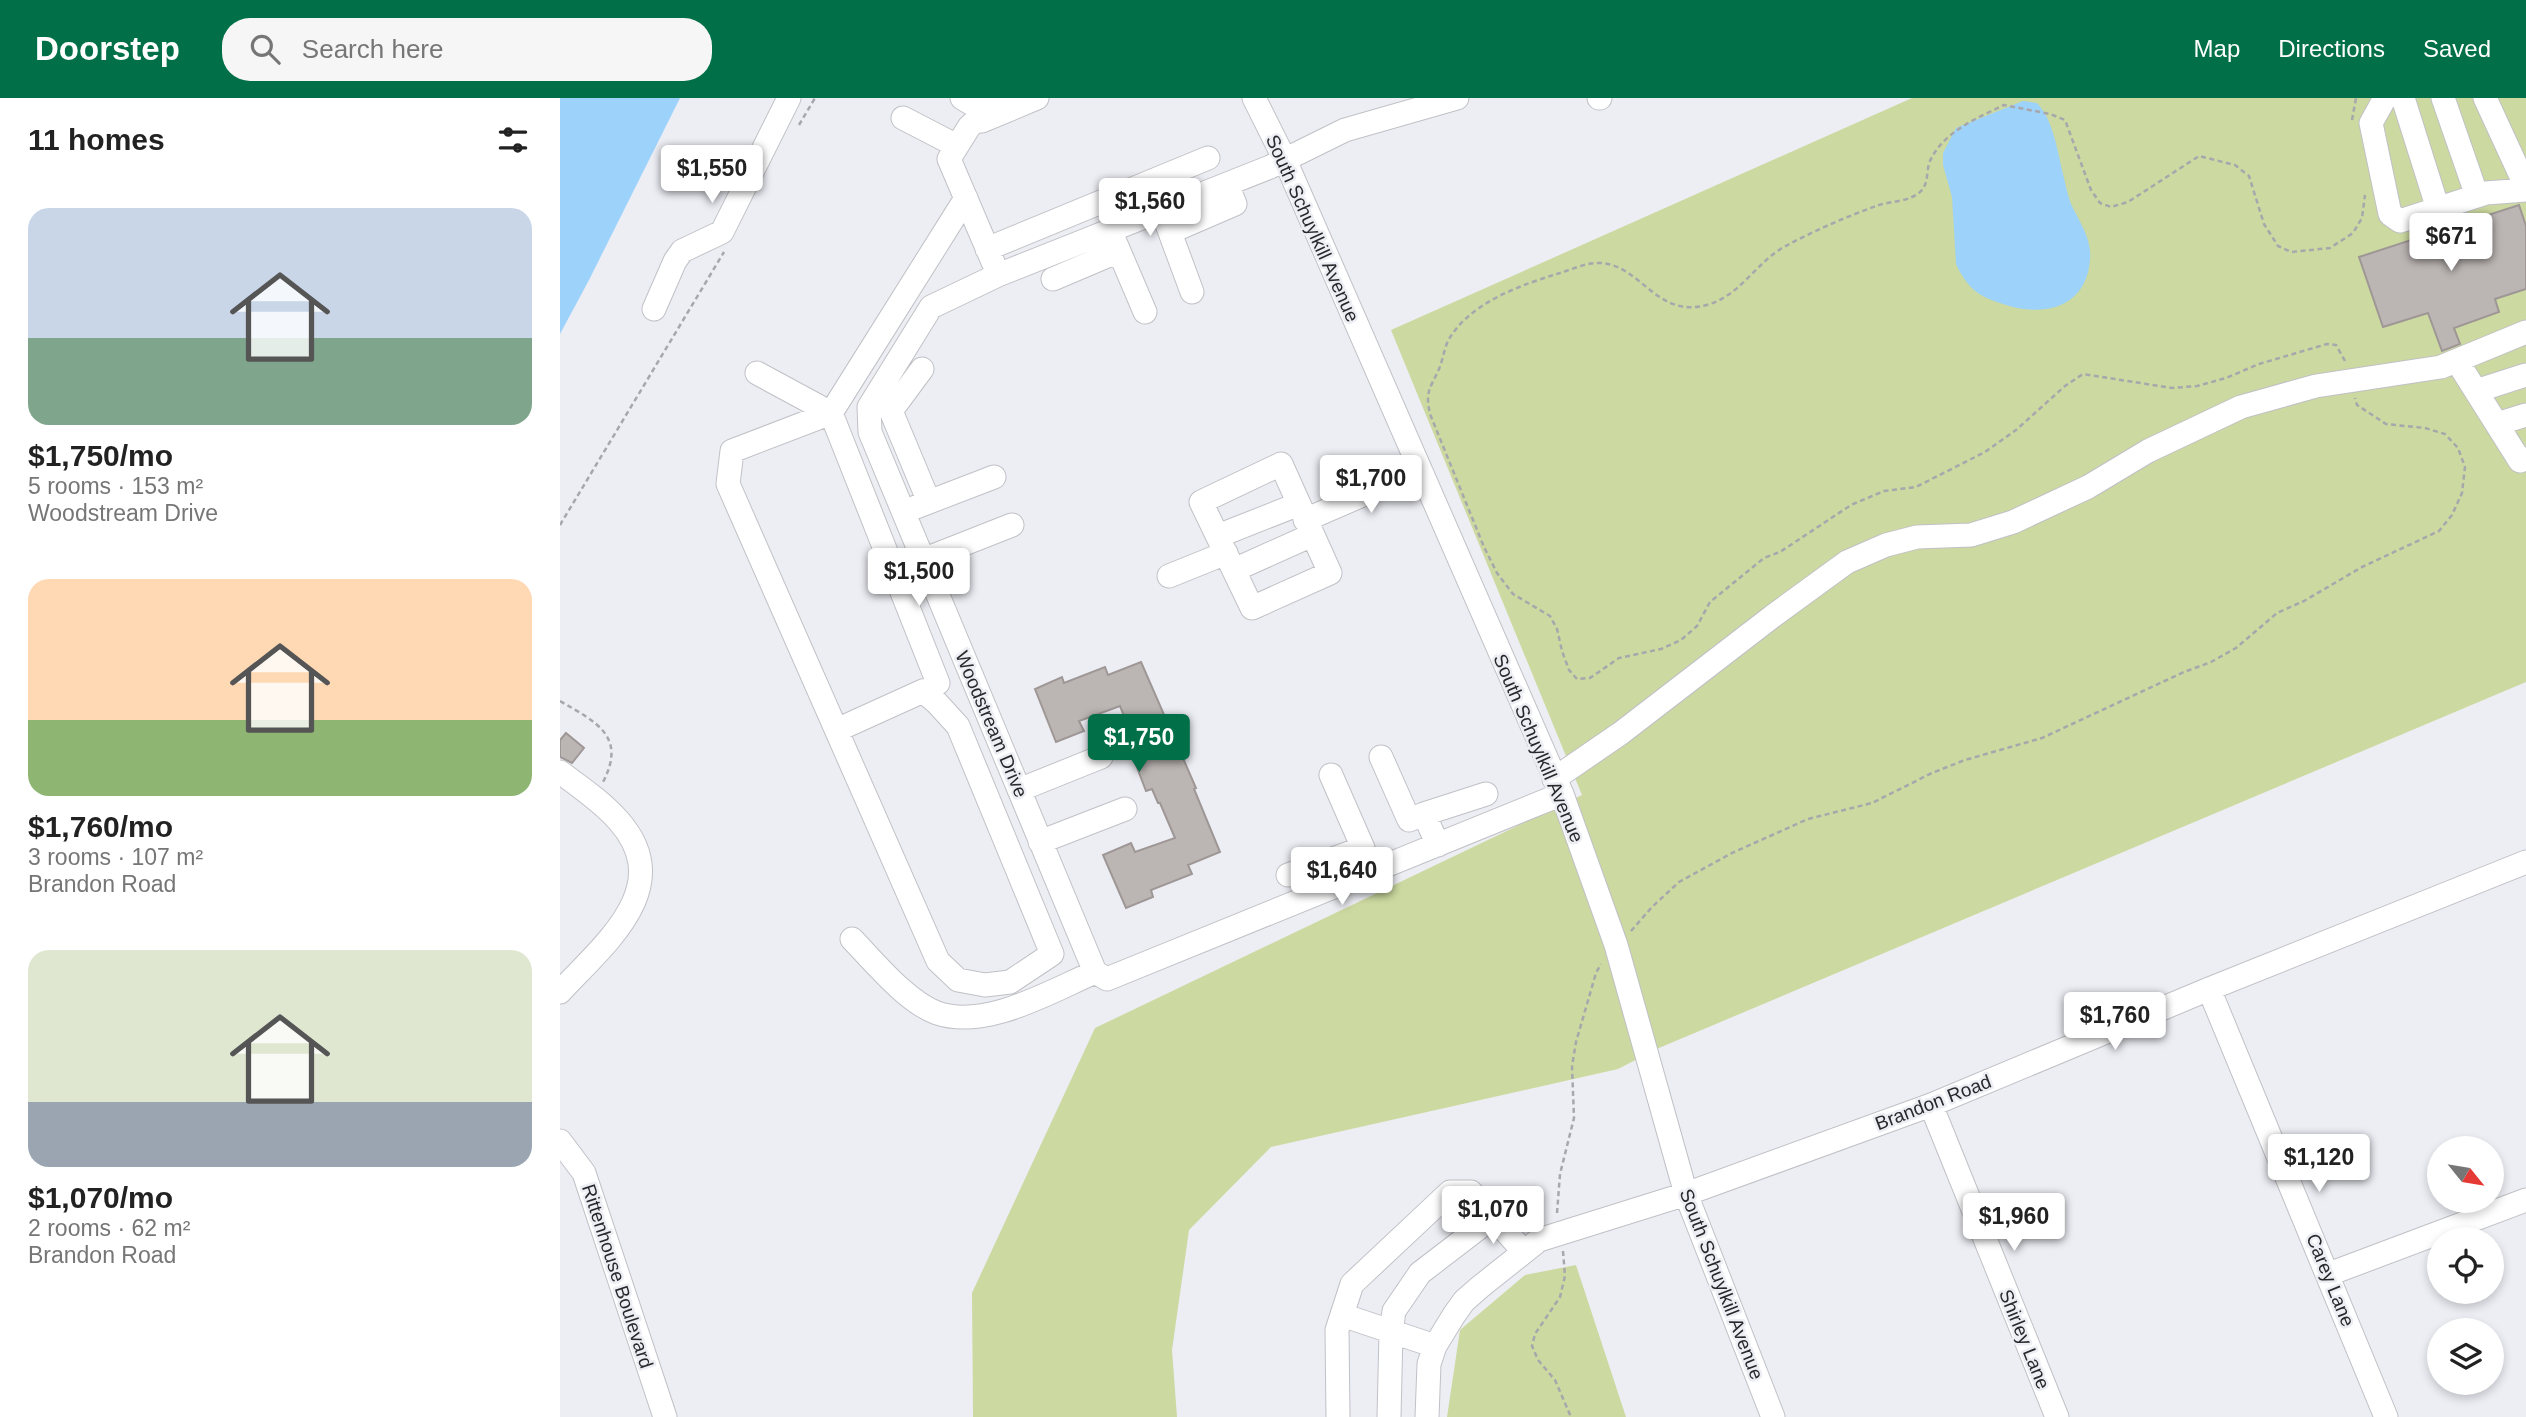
<!DOCTYPE html>
<html lang="en">
<head>
<meta charset="utf-8">
<style>
  :root { --surface:#fff; --page:#f6f6f6; --text:#222; --muted:#767676; --accent:#016f48 }
  body { margin:0; font-family:Helvetica,sans-serif; background:var(--page); color:var(--text); height:100vh; display:flex; flex-direction:column; font-size:26px; white-space:nowrap }
  * { box-sizing:border-box; margin:0 }
  p { font-size:23px; color:var(--muted) }
  .icon { flex:none; width:38px; height:38px; fill:none; stroke:currentColor; stroke-width:2; stroke-linecap:round; stroke-linejoin:round }
  .map { position:relative; flex:1; overflow:hidden }
  .panel { display:flex; flex-direction:column; background:var(--surface); width:560px }
  .panel>* { flex:none }
  .needle { width:46px; rotate:120deg }
  .tools { position:absolute; left:1867px; top:1038px; display:grid; gap:14px }
  .tools a { display:grid; place-items:center; width:77px; height:77px; border-radius:50%; background:var(--surface); box-shadow:0 4px 10px #0003; font-size:35px }
  .price { position:absolute; translate:-50% -60px; padding:0 16px; border-radius:7px; background:#fff; color:#222; font-size:23px; line-height:46px; filter:drop-shadow(0 2px 4px #0008) }
  .price::after { content:''; position:absolute; left:50%; top:42px; width:21px; height:16px; margin-left:-10px; background:inherit; clip-path:polygon(0 0,100% 0,50% 100%) }
  .price.current { background:var(--accent); color:#fff }
  ul { padding:0; list-style:none }
  li { display:grid; align-content:center; gap:14px; height:371px; padding:0 28px }
  li span { display:grid; place-items:center; height:217px; border-radius:21px; color:#555 }
  li>.icon { margin-inline-start:auto }
  span .icon { width:126px; height:126px; fill:#fffc; stroke-width:1 }
  li b { font-size:30px }
  h2 { display:flex; justify-content:space-between; align-items:center; height:84px; padding:0 28px; font-size:30px }
  header { display:flex; align-items:center; gap:42px; box-sizing:border-box; height:98px; padding:0 35px; background:var(--accent); color:#fff }
  header strong { font-size:33px }
  nav { display:flex; gap:38px; margin-inline-start:auto; font-size:24px }
  .search { width:490px; height:63px; background:var(--page); display:flex; align-items:center; gap:18px; box-sizing:border-box; padding:0 24px; border-radius:28px; color:var(--muted); font-size:26px }
  main { display:flex; flex:1; min-height:0 }
  .map>svg:first-child { display:block }
  .green { fill:#ccd9a0 }
  .water { fill:#9dd2fa }
  .building { fill:#bbb5b3; stroke:#9e9796; stroke-width:2 }
  .lines { fill:none; stroke-linecap:round; stroke-linejoin:round }
  .minor-casing { stroke:#c0c1c6; stroke-width:25 }
  .path { stroke:#a7a7ac; stroke-width:2.5; stroke-dasharray:5 3.5; stroke-linecap:butt }
  .minor { stroke:#fff; stroke-width:23 }
  .labels { text-anchor:middle; stroke-width:5; stroke-linejoin:round; paint-order:stroke }
  .street-label { font-size:19px; fill:#28282b; stroke:#edeef4 }
</style>
</head>
<body>
<header>
<strong>Doorstep</strong>
<div class="search"><svg class="icon" aria-label="search" viewBox="0 0 24 24"><circle cx="10" cy="10" r="6"/><path d="M15 15l6 6"/></svg>Search here</div>
<nav><a>Map</a><a>Directions</a><a>Saved</a></nav>
</header>
<main>
<section class="panel">
<h2>11 homes<svg class="icon" aria-label="filters" viewBox="0 0 24 24"><path d="M4 7h16M4 17h16"/><circle cx="9" cy="7" r="2"/><circle cx="15" cy="17" r="2"/></svg></h2>
<ul>
<li><span style="background:linear-gradient(#c9d6e8 60%,#7fa58c 0)"><svg class="icon" aria-label="home" viewBox="0 0 24 24"><path d="M3 11l9-7 9 7M6 9v11h12V9"/></svg></span><div><b>$1,750/mo</b><p>5 rooms · 153 m²</p><p>Woodstream Drive</p></div></li>
<li><span style="background:linear-gradient(#ffd9b3 65%,#8fb573 0)"><svg class="icon" aria-label="home" viewBox="0 0 24 24"><path d="M3 11l9-7 9 7M6 9v11h12V9"/></svg></span><div><b>$1,760/mo</b><p>3 rooms · 107 m²</p><p>Brandon Road</p></div></li>
<li><span style="background:linear-gradient(#dfe7d0 70%,#9aa5b1 0)"><svg class="icon" aria-label="home" viewBox="0 0 24 24"><path d="M3 11l9-7 9 7M6 9v11h12V9"/></svg></span><div><b>$1,070/mo</b><p>2 rooms · 62 m²</p><p>Brandon Road</p></div></li>
</ul>
</section>
<div class="map">
<svg width="1966" height="1319" viewBox="0 0 1966 1319">
  <rect width="100%" height="100%" fill="#edeef4"/>
  <path class="green" d="M1352 0H1966V584L1099 950 1058 971 711 1049 629 1132 612 1252 617 1319H413L412 1195 535 930 1022 697 831 232Z
    M1016 1167 1066 1319H887L900 1232 965 1177Z"/>
  <path class="water" d="M0 0H120L29 182 0 236Z
    M1463 3 1477 5C1494 22 1498 57 1504 80 1506 89 1508 98 1511 106 1519 123 1532 141 1530 161 1527 210 1483 220 1443 206 1433 203 1422 199 1414 192 1406 185 1400 175 1396 166L1392 99 1383 67V55L1396 30Z"/>
  <path class="building" d="M1959 107 1966 128V191L1935 201 1939 214 1894 230 1900 246 1882 253 1868 215 1823 229 1799 159Z
    M581 564 636 690 634 691 660 754 628 767 632 776 591 792 593 799 566 810 543 757 571 745 575 754 615 740 600 705H598L592 691 586 693 573 659 578 657 571 642 573 640 560 608 519 623 524 633 496 644 475 591 502 579 504 585 545 569 548 577Z
    M6 635 24 650 12 665 0 659V642Z"/>
  <g class="lines">
    <g class="minor-casing">
      <path id="minor" d="M402 0 424 13
        M694 0 725 62 1002 696 1056 847 1126 1096 1213 1319
        M897 0 785 32 710 69 438 177 371 209 309 309 310 334 535 874 547 881 1002 696
        M1039 0H1040
        M1825 0 1811 25 1830 116 1840 123 1926 95 1966 92
        M1843 0 1878 111
        M1883 0 1917 98
        M1925 0 1966 89
        M343 20 397 48
        M422 23 477 0
        M605 121 632 194
        M550 132 585 214
        M610 134 675 106 667 86
        M427 151 648 60
        M433 164 389 61 409 29 439 0
        M493 181 559 153
        M94 211 115 163 122 153 162 134 229 0
        M1897 263 1960 363 1966 361
        M362 271 331 313 369 404
        M197 275 271 315 406 100
        M1916 293 1966 277
        M1937 326 1966 317
        M721 366 770 475 692 510 641 404Z
        M356 409 434 379
        M745 422 860 372
        M658 438 739 406
        M363 462 452 427
        M674 472 752 437
        M609 478 666 455
        M277 632 363 593 377 605 398 628 492 856 450 884 425 887 398 882 378 863 168 386 172 353 271 315 378 585
        M821 659 849 722 864 716
        M0 674C20 689 41 703 58 722 118 789 44 846 0 894
        M994 681 1061 635 1213 518 1287 464 1326 447 1357 439 1411 437 1453 424 1528 389 1588 353 1681 309 1756 288 1881 269 1966 234
        M459 692 541 659
        M480 744 565 711
        M878 747 864 716 926 696
        M728 777 803 750 771 677
        M292 841C315 865 347 904 377 915 426 932 491 893 535 874
        M1649 891 1826 1319
        M1371 1007 1497 1319
        M0 1043 24 1075 105 1319
        M1769 1176 1966 1102
        M782 1217 875 1248
        M778 1319 777 1232 792 1186 890 1094H911L963 1153
        M829 1319 831 1234 834 1213 860 1175 933 1119
        M867 1319 869 1266 875 1248 894 1217 904 1203 920 1189 979 1142 1126 1096 1371 1007 1649 891 1966 764"/>
    </g>
    <path class="path" d="M1792 22 1796 0
      M239 27 255 0
      M1785 263 1776 247 1767 246 1699 266 1666 280 1637 288 1612 290 1523 276 1505 288 1456 332 1425 354 1356 389 1324 393 1291 407 1220 454 1204 460 1150 504 1137 528 1121 542 1101 551 1059 560 1030 580 1017 581 1009 572 1002 553 997 531 990 518 953 496 937 475 924 449 870 316C865 293 870 291 879 271 883 262 884 250 889 241 911 204 961 187 1000 175 1013 171 1027 164 1041 165 1083 168 1097 223 1150 206 1181 196 1197 164 1224 149 1253 133 1286 119 1316 108 1329 103 1351 104 1361 93 1369 85 1366 72 1370 63 1383 34 1417 20 1444 7L1490 16 1505 22 1531 92 1540 105 1551 109 1568 104 1639 58 1675 67 1689 78 1704 126 1718 148 1731 154 1770 150 1793 135 1802 120 1805 97
      M0 427 164 154
      M0 603C36 624 67 638 43 684
      M1071 833 1092 809 1119 784 1172 755 1248 721 1312 705 1372 675 1405 662 1482 640 1624 574 1651 564 1676 550 1717 515 1744 503 1802 469 1879 433 1892 417 1902 395 1905 369 1898 350 1885 336 1865 330 1826 326 1797 307 1795 300
      M997 1115 1000 1076 1014 1020 1012 968 1016 944 1036 875 1041 866
      M1003 1153 1005 1178 1000 1199 975 1236 972 1248 978 1262 995 1282 1011 1319"/>
    <use href="#minor" class="minor"/>
  </g>
  <g class="labels">
    <g class="street-label">
      <text transform="translate(753 130) rotate(66)" y="7">South Schuylkill Avenue</text>
      <text transform="translate(432 626) rotate(67)" y="7">Woodstream Drive</text>
      <text transform="translate(979 650) rotate(67)" y="7">South Schuylkill Avenue</text>
      <text transform="translate(1373 1004) rotate(-21)" y="7">Brandon Road</text>
      <text transform="translate(58 1178) rotate(72)" y="7">Rittenhouse Boulevard</text>
      <text transform="translate(1771 1182) rotate(68)" y="7">Carey Lane</text>
      <text transform="translate(1162 1186) rotate(69)" y="7">South Schuylkill Avenue</text>
      <text transform="translate(1465 1241) rotate(68)" y="7">Shirley Lane</text>
    </g>
  </g>
</svg>
<div class="tools">
<a><svg class="needle" viewBox="-14 -14 28 28"><path d="M0-13l5 13h-10z" fill="#e53935"/><path d="M0 13l5-13h-10z" fill="#767676"/></svg></a>
<a><svg class="icon" aria-label="locate" viewBox="0 0 24 24"><circle cx="12" cy="12" r="6"/><path d="M12 2v4M12 18v4M2 12h4M18 12h4"/></svg></a>
<a><svg class="icon" aria-label="layers" viewBox="0 0 24 24"><path d="M12 4l9 5-9 5-9-5zM3 14l9 5 9-5"/></svg></a>
</div>
<b class="price" style="left:152px;top:107px">$1,550</b>
<b class="price" style="left:590px;top:140px">$1,560</b>
<b class="price" style="left:1891px;top:175px">$671</b>
<b class="price" style="left:811px;top:417px">$1,700</b>
<b class="price" style="left:359px;top:510px">$1,500</b>
<b class="price current" style="left:579px;top:676px">$1,750</b>
<b class="price" style="left:782px;top:809px">$1,640</b>
<b class="price" style="left:1555px;top:954px">$1,760</b>
<b class="price" style="left:1759px;top:1096px">$1,120</b>
<b class="price" style="left:933px;top:1148px">$1,070</b>
<b class="price" style="left:1454px;top:1155px">$1,960</b>
</div>
</main>
</body>
</html>
